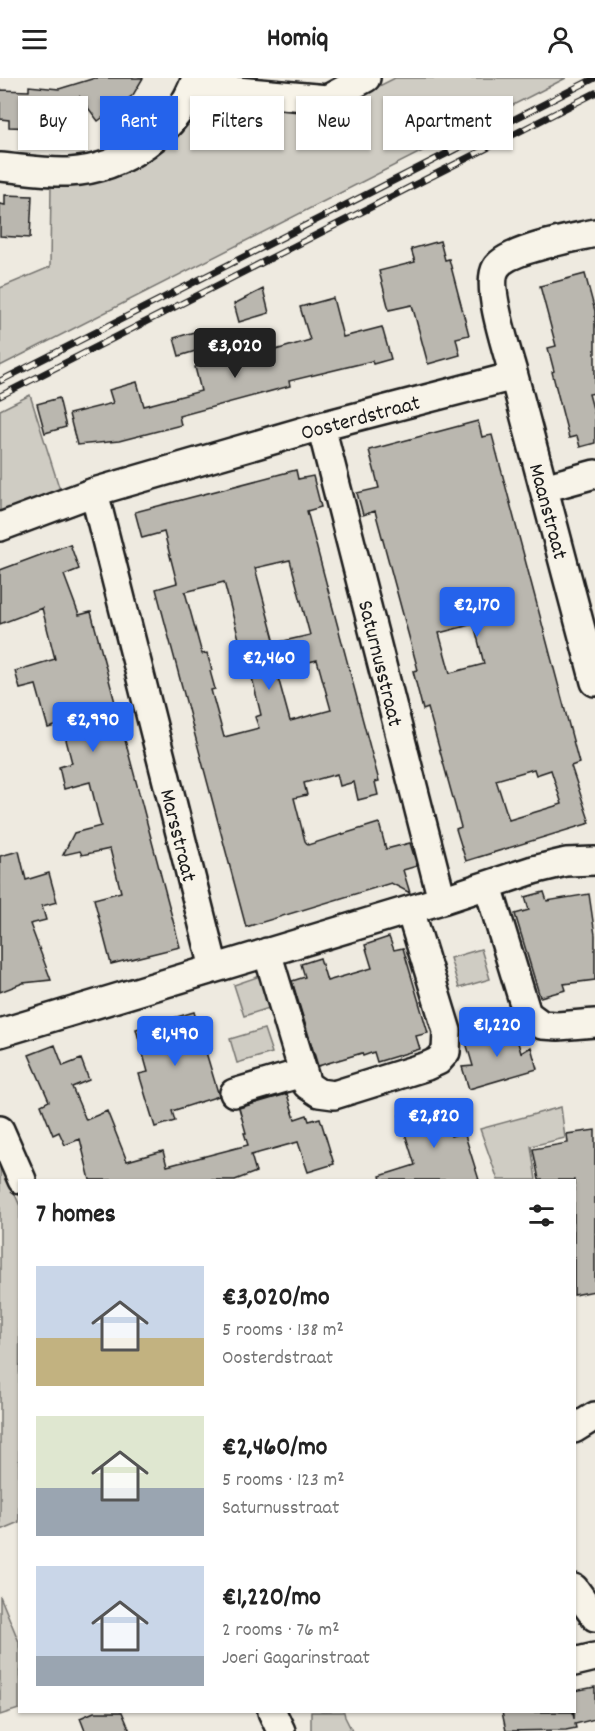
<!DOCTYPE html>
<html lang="en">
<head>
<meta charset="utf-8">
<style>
  :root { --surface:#fff; --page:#f6f6f6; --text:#222; --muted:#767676; --accent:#2563eb }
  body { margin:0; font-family:Dekko,sans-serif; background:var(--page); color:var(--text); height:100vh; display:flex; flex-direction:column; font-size:22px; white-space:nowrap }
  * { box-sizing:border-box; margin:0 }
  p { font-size:20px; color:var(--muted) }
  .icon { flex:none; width:33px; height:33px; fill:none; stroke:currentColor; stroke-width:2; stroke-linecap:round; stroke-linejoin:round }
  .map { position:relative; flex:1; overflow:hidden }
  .panel { position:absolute; left:18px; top:1101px; width:558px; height:534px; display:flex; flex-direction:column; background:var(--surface); border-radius:0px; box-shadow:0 2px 4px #0004 }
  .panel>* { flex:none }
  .top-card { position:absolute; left:18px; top:18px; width:560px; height:54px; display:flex; gap:12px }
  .price { position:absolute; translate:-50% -51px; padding:0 14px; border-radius:6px; background:var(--accent); color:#fff; font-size:20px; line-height:39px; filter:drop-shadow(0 2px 3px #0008) }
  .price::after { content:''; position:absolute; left:50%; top:36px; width:18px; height:14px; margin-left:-9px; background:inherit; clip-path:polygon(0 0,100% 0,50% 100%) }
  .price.selected { background:#222; color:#fff }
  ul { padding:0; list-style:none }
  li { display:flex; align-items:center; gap:18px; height:150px; padding:0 18px }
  li span { display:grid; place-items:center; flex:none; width:168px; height:120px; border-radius:0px; color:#555 }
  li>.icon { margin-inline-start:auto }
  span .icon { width:72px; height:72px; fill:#fffc; stroke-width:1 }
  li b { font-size:26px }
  h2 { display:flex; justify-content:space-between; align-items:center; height:72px; padding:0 18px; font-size:26px }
  .tag { padding:0 21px; border-radius:0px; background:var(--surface); box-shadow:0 2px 4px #0004; font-size:21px; line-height:54px }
  .tag.selected { background:var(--accent); color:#fff }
  header { display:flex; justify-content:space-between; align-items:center; height:78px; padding:0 18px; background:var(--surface); font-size:27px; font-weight:700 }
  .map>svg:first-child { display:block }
  .green { fill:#cfccc3; stroke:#767470; stroke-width:1.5 }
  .building { fill:#bab7af; stroke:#1c1c1c; stroke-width:1.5; fill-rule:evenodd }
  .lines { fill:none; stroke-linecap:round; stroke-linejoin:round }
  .minor-casing { stroke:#1c1c1c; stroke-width:32 }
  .minor { stroke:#f7f3e8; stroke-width:27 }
  .rail-casing { stroke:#1c1c1c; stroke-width:7 }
  .rail { stroke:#f7f3e8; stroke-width:4.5; stroke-dasharray:14; stroke-linecap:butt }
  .labels { text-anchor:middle; stroke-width:6; stroke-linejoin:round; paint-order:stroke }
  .street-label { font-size:22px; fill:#1c1c1c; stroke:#f7f3e8 }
</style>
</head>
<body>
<header><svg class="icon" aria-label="menu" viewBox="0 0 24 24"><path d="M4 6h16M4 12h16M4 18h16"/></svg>Homiq<svg class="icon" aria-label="person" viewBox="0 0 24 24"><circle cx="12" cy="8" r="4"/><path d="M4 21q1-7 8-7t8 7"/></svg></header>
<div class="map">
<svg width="595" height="1653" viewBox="0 0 595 1653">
  <rect width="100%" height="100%" fill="#eeeae0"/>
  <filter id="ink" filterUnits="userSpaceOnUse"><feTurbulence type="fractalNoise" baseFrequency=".0167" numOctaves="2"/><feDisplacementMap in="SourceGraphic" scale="12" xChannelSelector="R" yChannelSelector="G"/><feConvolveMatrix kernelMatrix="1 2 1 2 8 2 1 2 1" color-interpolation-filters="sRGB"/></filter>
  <g filter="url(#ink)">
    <path class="green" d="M395 0H566L0 288V210L50 189 51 105 169 64 202 24 334 31Z
      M30 317 60 412 0 434V332Z
      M481 871 490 901 459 910 450 880Z
      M263 897 275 928 244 938 234 907Z
      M264 951 272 975 237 985 230 961Z
      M561 1029 565 1060 531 1068 536 1102H498L480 1051Z
      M0 1083 20 1128 19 1444 0 1452Z
      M0 1518 19 1564V1631L0 1637Z
      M311 1634H344L345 1639 352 1653H311Z"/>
    <path class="building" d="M95 0H143L133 17 98 43 80 19 78 50 36 47V50L9 49V42L0 41V12L29 13V8L59 11Z
      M5 117 32 118 30 160 0 158V126L5 127Z
      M440 163 445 182 449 181 469 257 456 260 460 277 428 286 412 227 389 232 379 193 415 184 411 171Z
      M585 196 595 233V315L589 316 595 338V365L580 369 577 358 569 360 552 294 554 293 548 270 556 268 540 208Z
      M263 211 269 235 239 244 234 226Z
      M333 220 343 259 382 249 391 281 373 286 372 283 289 303 290 308 179 338 181 347 119 363 77 367 69 336 113 325 109 312 137 304 144 328 201 313 195 289 264 272 265 275 310 262 300 229Z
      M194 254 199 272 179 278 174 260Z
      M59 320 66 349 45 355 37 326Z
      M478 343 482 359 492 357 579 685 571 688 590 745 466 783 456 751 461 749 428 630 423 632 413 593 418 592 375 433 363 437 357 415 379 410 369 372ZM474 546 484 586 450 595 439 555ZM534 691 536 697 551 692 562 726 509 742 496 702Z
      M296 392 298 401 313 398 321 429 307 433 379 703 375 704 378 717 358 722 354 704 340 708 337 696 304 705 307 717 294 720 305 763 308 767 379 745 386 771 410 765 417 788 403 792 410 815 391 805 246 849 156 511 177 505 164 454 142 460 135 434ZM290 482 310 557 275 565 255 490ZM224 504 244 580 247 579 261 637 255 639 259 650 224 659 211 612 215 611 210 593 212 592 207 575 202 576 185 514ZM317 582 331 632 290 643 276 592Z
      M70 466 79 491 64 497 79 537 91 534 180 869 111 886 94 821 121 814 110 771 82 777 80 773 63 777 74 755 101 748 90 704 64 711 59 689 72 685 62 646 48 650 36 607 20 611 15 593 55 581 42 530 0 546V492Z
      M19 773 26 802 49 795 57 824 42 828 46 842 30 846 51 902 23 905 0 914V778Z
      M544 814 547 823 589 816 595 857V902L564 906 566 912 540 919 515 836 529 832 525 819Z
      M389 859 394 872 403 870 428 955 416 958 420 971 377 984 374 974 363 978 362 975 318 988 292 903 305 899 301 886 320 880 327 903 372 890 365 867Z
      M194 934 219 1018 172 1033 175 1043 155 1049 139 996 148 994 136 951Z
      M513 947 521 975 531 969 537 991 469 1011 462 989 473 988 465 961Z
      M55 967 63 988 81 981 89 1002 72 1009 86 1042 107 1033 127 1083 163 1073 167 1088 248 1067 244 1055H246L239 1030 287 1016 295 1041 307 1037 309 1043 320 1040 334 1086 308 1094 298 1064 251 1077 256 1094 235 1102H90L80 1061 65 1067 59 1054 53 1057 41 1027 49 1023 29 977Z
      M441 1024 451 1058 464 1054 479 1102H381L380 1098 415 1087 399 1037Z
      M595 1052V1213L574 1217V1102H539L533 1071 568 1065 567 1056Z
      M595 1609V1641L575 1646 576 1650 566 1652 506 1653 502 1634H573L574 1641V1613Z
      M94 1634H122L130 1653H85L80 1640Z"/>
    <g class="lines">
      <g class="minor-casing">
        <path id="minor" d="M193 9 327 21 366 0
          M0 89C23 91 47 95 69 94 124 91 178 53 196 0
          M514 298 595 604
          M321 348 442 822
          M544 410 595 396
          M94 414 214 890
          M0 449 94 414 321 348 514 298C508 276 485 208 496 190 506 172 574 160 595 155
          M488 808 527 936 542 947 558 948 595 945
          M267 874 307 1007 319 1015 334 1017 427 988 438 983 446 974 447 953 410 832
          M0 955 442 822 533 792 566 784 595 783
          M234 1015 302 995
          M0 1052 22 1102
          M574 1351 595 1338
          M574 1510 595 1539
          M574 1584 595 1579
          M272 1634 281 1653"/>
      </g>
      <use href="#minor" class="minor"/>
      <g class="rail-casing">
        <path id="rail" d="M0 303 595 0
          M0 318 595 15"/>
      </g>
      <use href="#rail" class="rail"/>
    </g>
  </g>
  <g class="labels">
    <g class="street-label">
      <text transform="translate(360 338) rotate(-15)" y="8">Oosterdstraat</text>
      <text transform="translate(550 433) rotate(75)" y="8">Maanstraat</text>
      <text transform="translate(382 585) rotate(76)" y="8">Saturnusstraat</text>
      <text transform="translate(180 757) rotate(76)" y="8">Marsstraat</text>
    </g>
  </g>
</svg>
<b class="price selected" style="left:235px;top:301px">€3,020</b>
<b class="price" style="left:477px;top:560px">€2,170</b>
<b class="price" style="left:269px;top:613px">€2,460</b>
<b class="price" style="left:93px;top:675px">€2,990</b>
<b class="price" style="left:497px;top:980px">€1,220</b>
<b class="price" style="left:175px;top:989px">€1,490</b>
<b class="price" style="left:434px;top:1071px">€2,820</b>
<div class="top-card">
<a class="tag">Buy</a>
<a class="tag selected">Rent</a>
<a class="tag">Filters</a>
<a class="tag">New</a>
<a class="tag">Apartment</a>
</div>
<section class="panel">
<h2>7 homes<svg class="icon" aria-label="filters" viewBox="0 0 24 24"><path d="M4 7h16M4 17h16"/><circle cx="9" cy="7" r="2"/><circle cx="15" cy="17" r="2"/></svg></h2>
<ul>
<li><span style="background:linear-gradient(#c9d6e8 60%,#c2b280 0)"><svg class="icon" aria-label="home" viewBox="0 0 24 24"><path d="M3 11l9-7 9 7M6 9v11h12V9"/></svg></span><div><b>€3,020/mo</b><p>5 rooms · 138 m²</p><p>Oosterdstraat</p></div></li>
<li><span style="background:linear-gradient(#dfe7d0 60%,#9aa5b1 0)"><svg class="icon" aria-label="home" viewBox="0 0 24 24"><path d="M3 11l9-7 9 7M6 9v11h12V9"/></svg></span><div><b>€2,460/mo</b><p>5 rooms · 123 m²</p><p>Saturnusstraat</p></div></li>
<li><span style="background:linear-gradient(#c9d6e8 75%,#9aa5b1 0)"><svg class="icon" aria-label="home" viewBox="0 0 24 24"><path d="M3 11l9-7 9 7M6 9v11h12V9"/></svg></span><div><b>€1,220/mo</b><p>2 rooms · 76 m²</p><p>Joeri Gagarinstraat</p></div></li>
</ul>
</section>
</div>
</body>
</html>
